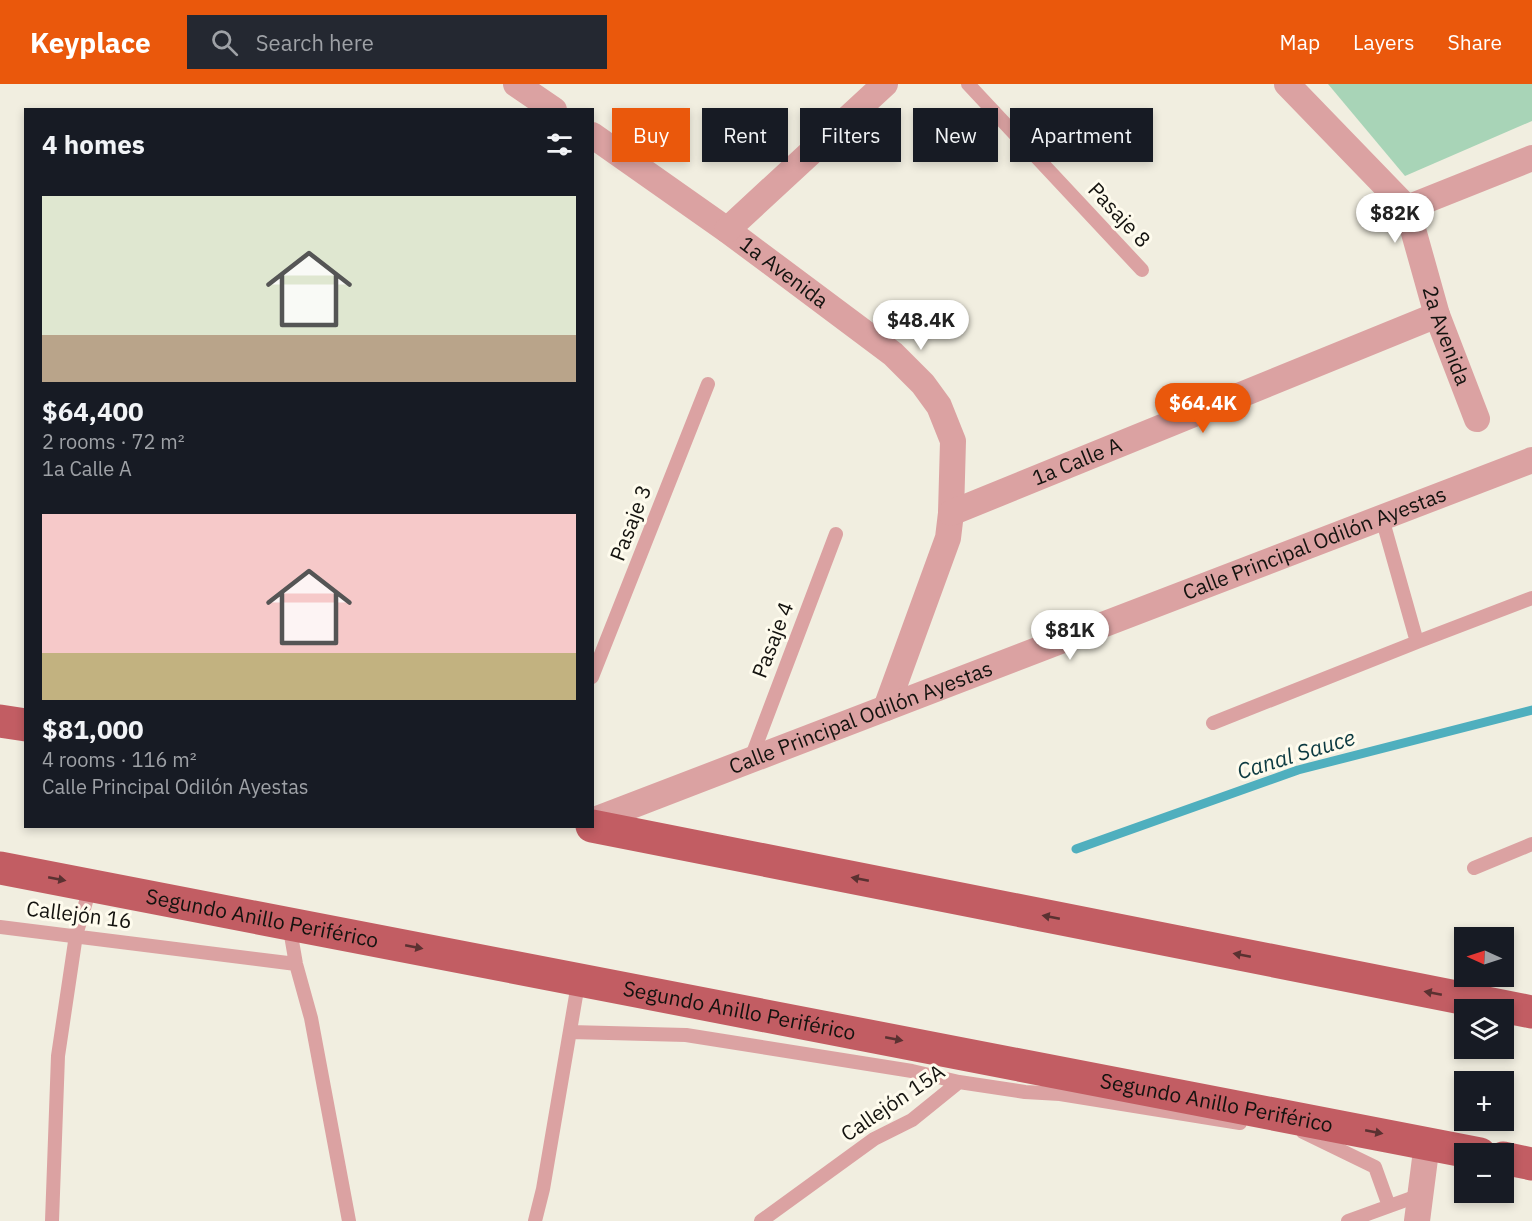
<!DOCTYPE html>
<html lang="en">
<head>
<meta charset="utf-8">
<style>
  :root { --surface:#171b24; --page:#242831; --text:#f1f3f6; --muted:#9ea1a6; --accent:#ea580c }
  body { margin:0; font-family:"IBM Plex Sans",sans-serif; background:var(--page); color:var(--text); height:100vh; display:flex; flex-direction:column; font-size:22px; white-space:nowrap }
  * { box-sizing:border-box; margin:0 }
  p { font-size:20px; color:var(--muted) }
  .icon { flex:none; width:33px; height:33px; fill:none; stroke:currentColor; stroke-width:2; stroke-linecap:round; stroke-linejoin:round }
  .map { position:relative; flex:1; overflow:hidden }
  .sheet { position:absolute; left:24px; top:24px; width:570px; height:720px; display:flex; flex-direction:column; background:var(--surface); border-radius:0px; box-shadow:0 3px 9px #0003 }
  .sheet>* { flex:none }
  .guide { position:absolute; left:612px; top:24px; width:570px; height:54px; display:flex; gap:12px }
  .needle { width:39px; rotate:273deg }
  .fabs { position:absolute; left:1454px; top:843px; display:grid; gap:12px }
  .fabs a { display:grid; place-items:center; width:60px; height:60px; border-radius:0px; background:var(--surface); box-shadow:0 3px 9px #0003; font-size:30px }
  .price { position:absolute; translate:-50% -51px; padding:0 14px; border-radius:21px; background:#fff; color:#222; font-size:20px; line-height:39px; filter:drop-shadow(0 2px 3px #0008) }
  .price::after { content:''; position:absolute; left:50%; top:36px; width:18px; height:14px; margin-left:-9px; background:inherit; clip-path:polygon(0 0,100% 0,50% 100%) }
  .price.selected { background:var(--accent); color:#fff }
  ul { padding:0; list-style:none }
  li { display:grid; align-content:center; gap:12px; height:318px; padding:0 18px }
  li span { display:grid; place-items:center; height:186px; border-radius:0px; color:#555 }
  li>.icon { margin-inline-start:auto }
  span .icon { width:108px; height:108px; fill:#fffc; stroke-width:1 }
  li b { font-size:26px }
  h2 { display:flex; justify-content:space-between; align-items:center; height:72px; padding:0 18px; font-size:26px }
  .chip { padding:0 21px; border-radius:0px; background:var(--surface); box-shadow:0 3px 9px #0003; font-size:21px; line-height:54px }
  .chip.selected { background:var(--accent); color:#fff }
  header { display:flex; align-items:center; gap:36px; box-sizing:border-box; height:84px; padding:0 30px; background:var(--accent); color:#fff }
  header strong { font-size:28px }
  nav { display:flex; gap:33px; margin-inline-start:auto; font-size:21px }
  .search { width:420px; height:54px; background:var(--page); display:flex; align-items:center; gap:15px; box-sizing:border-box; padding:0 21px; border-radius:0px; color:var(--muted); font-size:22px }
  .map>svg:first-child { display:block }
  .green { fill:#a8d4b7 }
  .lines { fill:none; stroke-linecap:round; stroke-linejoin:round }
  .stream { stroke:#4fafbe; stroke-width:9 }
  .lane { stroke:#dba2a2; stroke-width:14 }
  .street { stroke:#dba2a2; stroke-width:26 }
  .primary { stroke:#c25d63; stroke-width:33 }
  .oneway { fill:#5a3131 }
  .labels { text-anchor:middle; stroke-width:6; stroke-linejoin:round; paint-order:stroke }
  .street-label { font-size:21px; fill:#14130f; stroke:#fefbed }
  .water-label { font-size:22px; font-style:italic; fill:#0c3a41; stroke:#fefbed }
</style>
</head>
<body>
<header>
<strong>Keyplace</strong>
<div class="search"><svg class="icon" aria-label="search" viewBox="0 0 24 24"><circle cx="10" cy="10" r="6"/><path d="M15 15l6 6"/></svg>Search here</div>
<nav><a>Map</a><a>Layers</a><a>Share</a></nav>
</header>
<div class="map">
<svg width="1532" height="1137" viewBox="0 0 1532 1137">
  <rect width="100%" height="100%" fill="#f1eee0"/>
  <path class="green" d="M1328 0H1532V37L1405 92Z"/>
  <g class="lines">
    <path class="stream" d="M1076 765 1298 686 1532 626"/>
    <path class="lane" d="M968 0 1142 186
      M1382 434 1417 558 1532 514
      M592 593 708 300
      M1213 639 1417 558
      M750 677 836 450
      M1474 784 1532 760
      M289 840 296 880 311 934 349 1137
      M0 843 296 880
      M570 948 686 951 912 987 959 998
      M1303 1048 1375 1083 1389 1122
      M52 1137 58 972 76 851 91 801
      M535 1137 543 1105 579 894
      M761 1137 874 1055 912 1036 959 998 1025 1008 1060 1010 1240 1039
      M1348 1137 1420 1111"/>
    <g class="street">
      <path d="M516 0 554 26"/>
      <path id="s1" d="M1287 0 1407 124 1437 231 1477 335"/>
      <path id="s2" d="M592 51 727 146 893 270 923 300 939 322 953 357 951 429 948 454 886 624"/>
      <path d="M1407 124 1532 74"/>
      <path d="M727 146 885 0"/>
      <path id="s3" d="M951 429 1437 231"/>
      <path id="s4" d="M592 737 1532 376"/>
      <path d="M1417 1137 1427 1059"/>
    </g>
    <g class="primary">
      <path d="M0 637 26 641"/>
      <path d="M592 742 1532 928"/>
      <path id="s5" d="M0 784 1480 1070"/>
      <path d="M1503 1074 1532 1080"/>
    </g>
  </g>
  <defs><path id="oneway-solid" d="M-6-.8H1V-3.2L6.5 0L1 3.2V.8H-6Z" transform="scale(1.5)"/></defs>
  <g class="oneway">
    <use href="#oneway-solid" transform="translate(57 795) rotate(11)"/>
    <use href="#oneway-solid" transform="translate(860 795) rotate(-169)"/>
    <use href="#oneway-solid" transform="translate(1051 833) rotate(-169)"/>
    <use href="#oneway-solid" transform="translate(414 863) rotate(11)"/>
    <use href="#oneway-solid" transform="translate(1242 871) rotate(-169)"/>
    <use href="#oneway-solid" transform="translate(1433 909) rotate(-169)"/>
    <use href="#oneway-solid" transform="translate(894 955) rotate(11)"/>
    <use href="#oneway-solid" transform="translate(1374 1048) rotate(11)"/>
  </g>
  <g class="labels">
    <g class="street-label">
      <text transform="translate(1119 131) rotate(47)" y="7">Pasaje 8</text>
      <text dy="7" stroke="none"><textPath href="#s2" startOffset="236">1a Avenida</textPath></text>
      <text dy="7" stroke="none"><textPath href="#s1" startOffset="306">2a Avenida</textPath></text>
      <text dy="7" stroke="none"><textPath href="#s3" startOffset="136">1a Calle A</textPath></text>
      <text transform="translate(631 439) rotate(-69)" y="7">Pasaje 3</text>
      <text dy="7" stroke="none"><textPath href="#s4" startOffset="774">Calle Principal Odilón Ayestas</textPath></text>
      <text transform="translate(773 556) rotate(-69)" y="7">Pasaje 4</text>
      <text dy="7" stroke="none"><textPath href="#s4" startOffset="288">Calle Principal Odilón Ayestas</textPath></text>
      <text transform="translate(79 831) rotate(7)" y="7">Callejón 16</text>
      <text dy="7" stroke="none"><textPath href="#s5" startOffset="267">Segundo Anillo Periférico</textPath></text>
      <text dy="7" stroke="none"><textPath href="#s5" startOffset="753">Segundo Anillo Periférico</textPath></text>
      <text dy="7" stroke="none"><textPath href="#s5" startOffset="1239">Segundo Anillo Periférico</textPath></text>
      <text transform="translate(893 1019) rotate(-34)" y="7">Callejón 15A</text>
    </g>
    <g class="water-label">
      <text transform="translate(1296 670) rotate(-17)" y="8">Canal Sauce</text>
    </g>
  </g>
</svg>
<div class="fabs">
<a><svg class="needle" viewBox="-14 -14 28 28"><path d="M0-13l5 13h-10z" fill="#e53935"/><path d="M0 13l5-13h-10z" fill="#9ea1a6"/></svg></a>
<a><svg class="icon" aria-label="layers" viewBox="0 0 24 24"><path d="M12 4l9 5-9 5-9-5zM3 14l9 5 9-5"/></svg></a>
<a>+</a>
<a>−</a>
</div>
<b class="price" style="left:1395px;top:160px">$82K</b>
<b class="price" style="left:921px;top:267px">$48.4K</b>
<b class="price selected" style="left:1203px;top:350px">$64.4K</b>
<b class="price" style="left:1070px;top:577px">$81K</b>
<div class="guide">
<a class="chip selected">Buy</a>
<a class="chip">Rent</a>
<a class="chip">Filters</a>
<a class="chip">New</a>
<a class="chip">Apartment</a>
</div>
<section class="sheet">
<h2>4 homes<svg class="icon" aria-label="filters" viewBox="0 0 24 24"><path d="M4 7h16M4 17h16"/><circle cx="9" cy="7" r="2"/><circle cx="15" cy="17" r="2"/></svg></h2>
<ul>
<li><span style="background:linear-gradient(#dfe7d0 75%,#b9a48a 0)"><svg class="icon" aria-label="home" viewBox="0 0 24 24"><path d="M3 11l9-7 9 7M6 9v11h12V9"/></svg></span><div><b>$64,400</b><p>2 rooms · 72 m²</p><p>1a Calle A</p></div></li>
<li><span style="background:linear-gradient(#f6c9c9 75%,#c2b280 0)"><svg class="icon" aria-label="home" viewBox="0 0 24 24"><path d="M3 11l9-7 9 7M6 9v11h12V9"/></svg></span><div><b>$81,000</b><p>4 rooms · 116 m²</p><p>Calle Principal Odilón Ayestas</p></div></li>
</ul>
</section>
</div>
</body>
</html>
